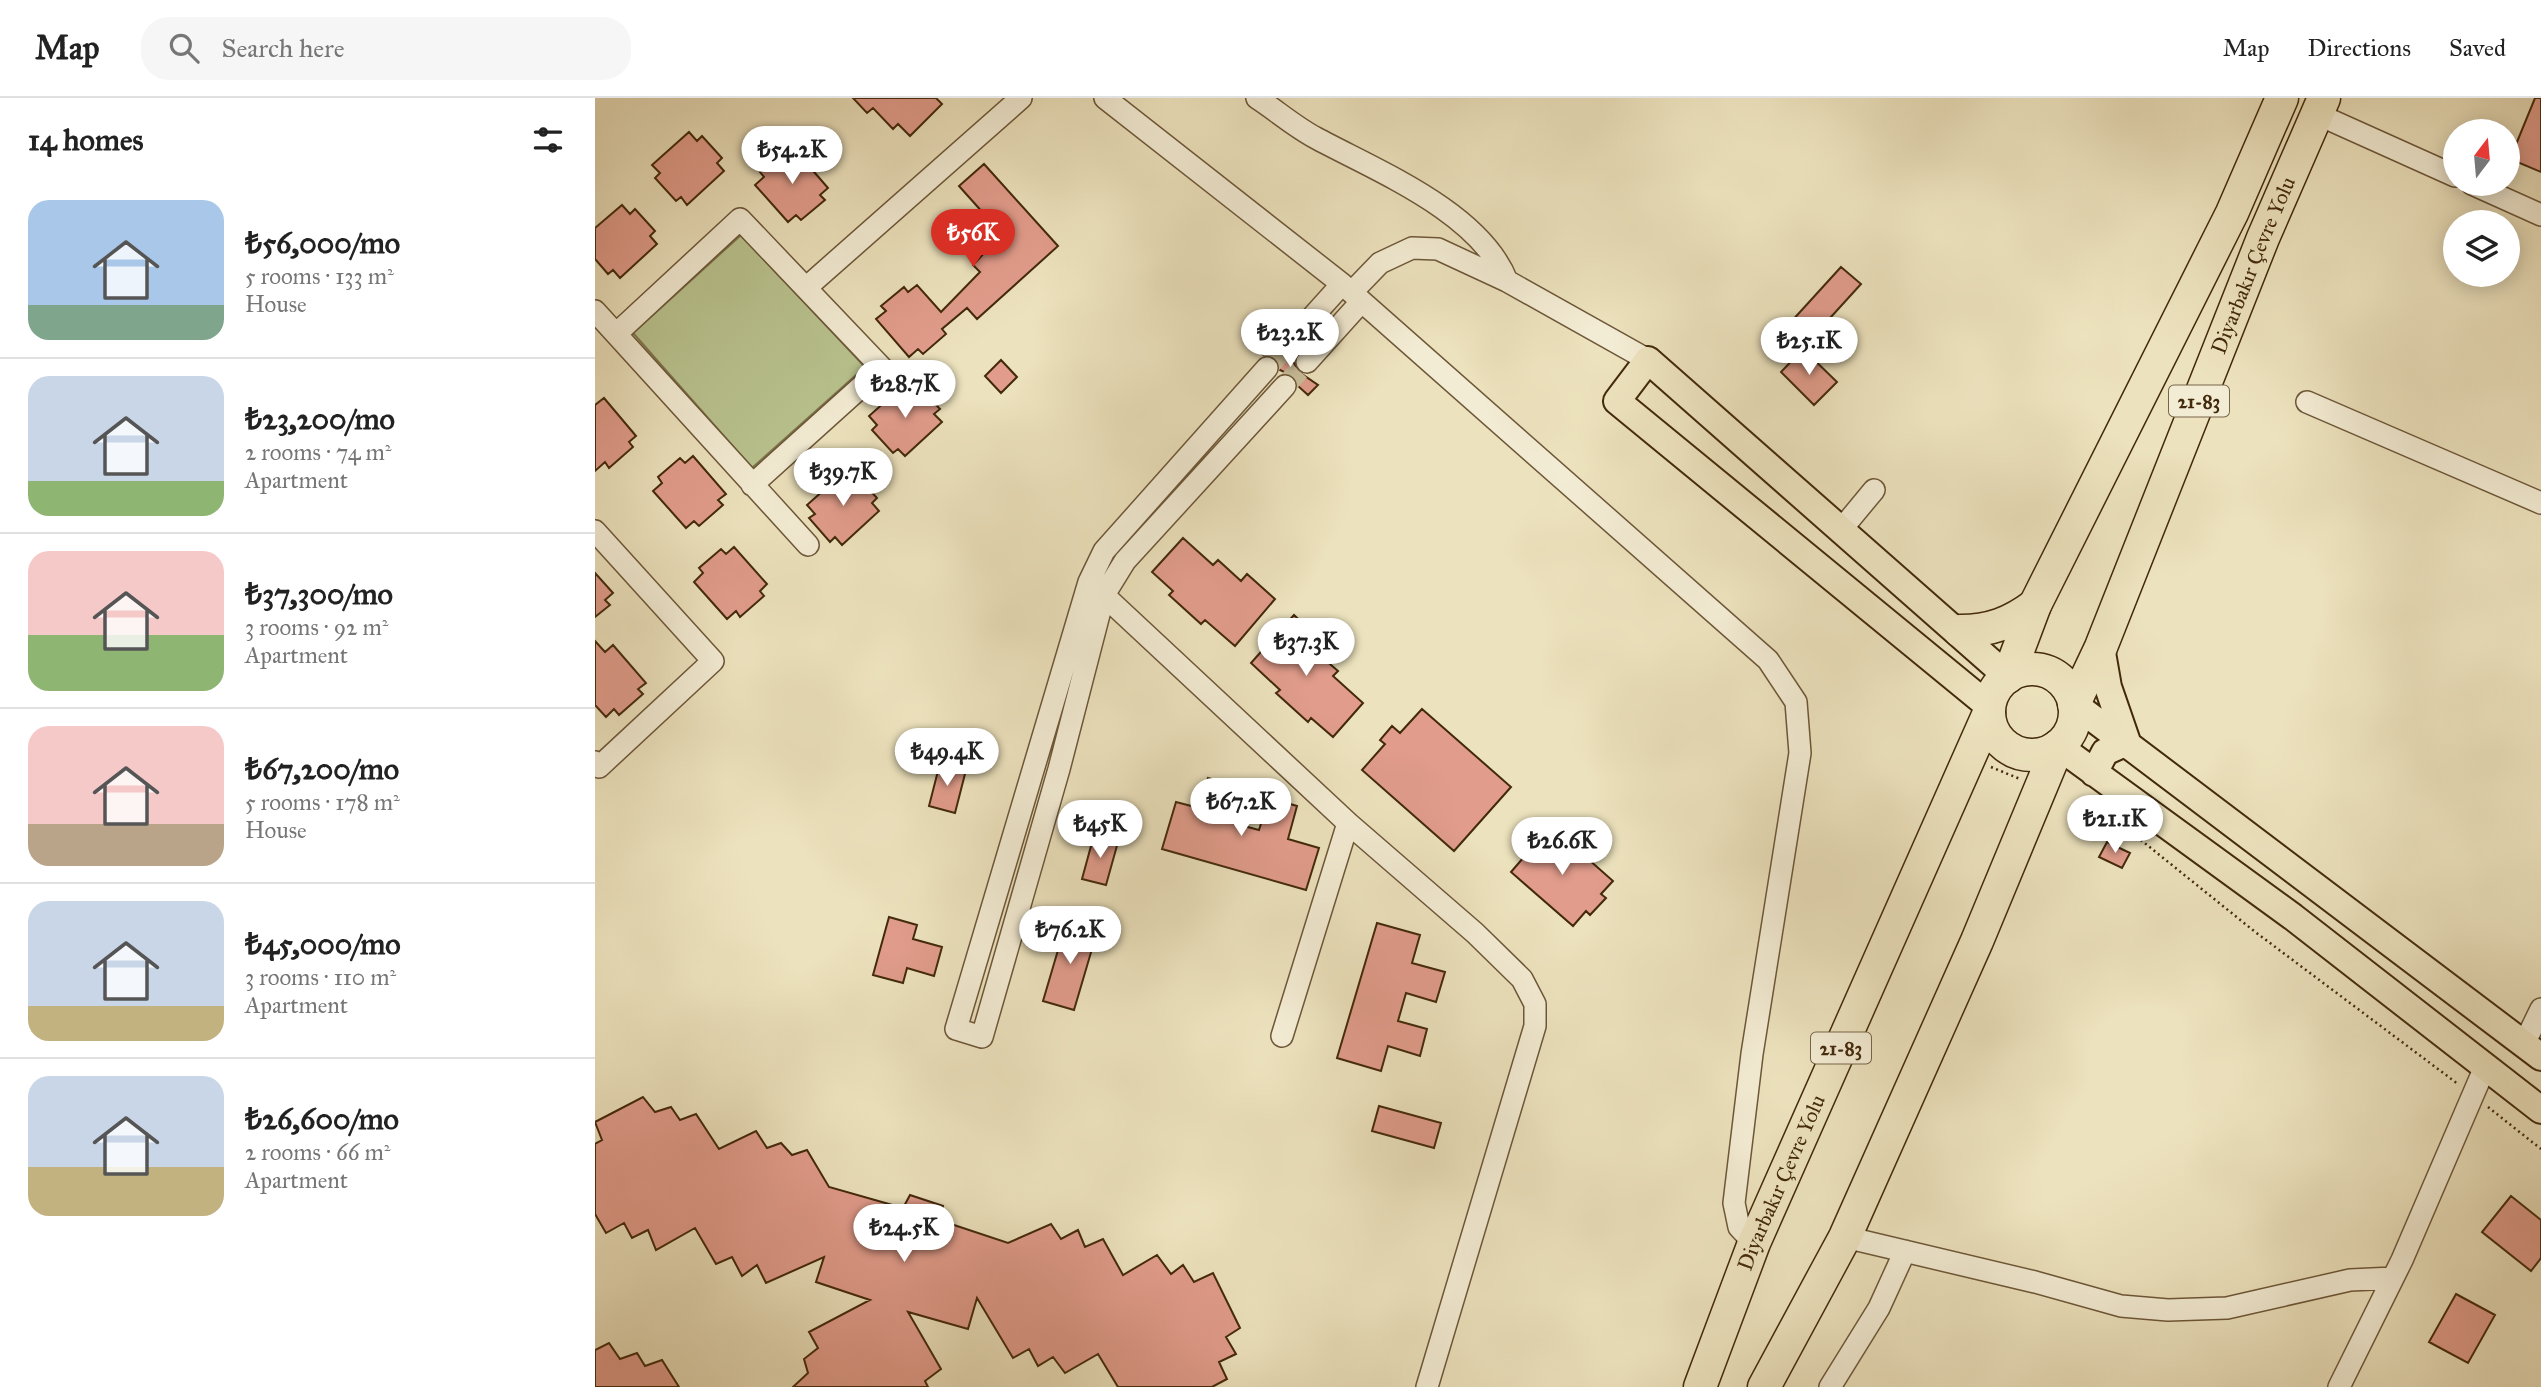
<!DOCTYPE html>
<html lang="en">
<head>
<meta charset="utf-8">
<style>
  :root { --surface:#fff; --page:#f6f6f6; --text:#222; --muted:#767676; --line:#e0e0e0; --accent:#d93025 }
  body { margin:0; font-family:"IM FELL Great Primer",serif; background:var(--page); color:var(--text); height:100vh; display:flex; flex-direction:column; font-size:26px; white-space:nowrap }
  * { box-sizing:border-box; margin:0 }
  p { font-size:23px; color:var(--muted) }
  .icon { flex:none; width:38px; height:38px; fill:none; stroke:currentColor; stroke-width:2; stroke-linecap:round; stroke-linejoin:round }
  .map { position:relative; flex:1; overflow:hidden }
  .side { display:flex; flex-direction:column; background:var(--surface); width:595px }
  .side>* { flex:none }
  .needle { width:46px; rotate:16deg }
  .controls { position:absolute; left:1848px; top:21px; display:grid; gap:14px }
  .controls a { display:grid; place-items:center; width:77px; height:77px; border-radius:50%; background:var(--surface); box-shadow:0 4px 18px #0003; font-size:35px }
  .price { position:absolute; translate:-50% -60px; padding:0 16px; border-radius:24px; background:#fff; color:#222; font-size:23px; line-height:46px; filter:drop-shadow(0 2px 4px #0008) }
  .price::after { content:''; position:absolute; left:50%; top:42px; width:21px; height:16px; margin-left:-10px; background:inherit; clip-path:polygon(0 0,100% 0,50% 100%) }
  .price.active { background:var(--accent); color:#fff }
  ul { padding:0; list-style:none }
  li { display:flex; align-items:center; gap:21px; height:175px; padding:0 28px }
  li+li { border-top:2px solid var(--line) }
  li span { display:grid; place-items:center; flex:none; width:196px; height:140px; border-radius:21px; color:#555 }
  li>.icon { margin-inline-start:auto }
  span .icon { width:84px; height:84px; fill:#fffc; stroke-width:1 }
  li b { font-size:30px }
  h2 { display:flex; justify-content:space-between; align-items:center; height:84px; padding:0 28px; font-size:30px }
  header { display:flex; align-items:center; gap:42px; box-sizing:border-box; height:98px; padding:0 35px; background:var(--surface); border-bottom:2px solid var(--line) }
  header strong { font-size:33px }
  nav { display:flex; gap:38px; margin-inline-start:auto; font-size:24px }
  .search { width:490px; height:63px; background:var(--page); display:flex; align-items:center; gap:18px; box-sizing:border-box; padding:0 24px; border-radius:28px; color:var(--muted); font-size:26px }
  main { display:flex; flex:1; min-height:0 }
  .map>svg:first-child { display:block }
  .green { fill:#b9c38f; stroke:#7e764e; stroke-width:2 }
  .building { fill:#e19c8b; stroke:#43290c; stroke-width:2 }
  .lines { fill:none; stroke-linecap:round; stroke-linejoin:round }
  .minor-tunnel { stroke:#cabd9a; stroke-width:21; stroke-dasharray:21 10; stroke-linecap:butt }
  .minor-casing { stroke:#6d5738; stroke-width:24 }
  .major-casing { stroke:#43290c; stroke-width:30 }
  .highway-casing { stroke:#43290c; stroke-width:35 }
  .path { stroke:#43290c; stroke-width:2.5; stroke-dasharray:2 3.5; stroke-linecap:butt }
  .minor { stroke:#f3ecd4; stroke-width:21 }
  .major { stroke:#ece2bd; stroke-width:26 }
  .highway { stroke:#ece2bd; stroke-width:32 }
  .labels { text-anchor:middle; stroke-width:5; stroke-linejoin:round; paint-order:stroke }
  .shield { fill:#f3ecd4; stroke:#786448; stroke-width:2 }
  .shield-label { font-size:19px; font-weight:bold; fill:#43290c }
  .street-label { font-size:21px; fill:#43290c; stroke:#f3ecd4 }
</style>
</head>
<body>
<header>
<strong>Map</strong>
<div class="search"><svg class="icon" aria-label="search" viewBox="0 0 24 24"><circle cx="10" cy="10" r="6"/><path d="M15 15l6 6"/></svg>Search here</div>
<nav><a>Map</a><a>Directions</a><a>Saved</a></nav>
</header>
<main>
<section class="side">
<h2>14 homes<svg class="icon" aria-label="filters" viewBox="0 0 24 24"><path d="M4 7h16M4 17h16"/><circle cx="9" cy="7" r="2"/><circle cx="15" cy="17" r="2"/></svg></h2>
<ul>
<li><span style="background:linear-gradient(#a9c7e8 75%,#7fa58c 0)"><svg class="icon" aria-label="home" viewBox="0 0 24 24"><path d="M3 11l9-7 9 7M6 9v11h12V9"/></svg></span><div><b>₺56,000/mo</b><p>5 rooms · 133 m²</p><p>House</p></div></li>
<li><span style="background:linear-gradient(#c9d6e8 75%,#8fb573 0)"><svg class="icon" aria-label="home" viewBox="0 0 24 24"><path d="M3 11l9-7 9 7M6 9v11h12V9"/></svg></span><div><b>₺23,200/mo</b><p>2 rooms · 74 m²</p><p>Apartment</p></div></li>
<li><span style="background:linear-gradient(#f6c9c9 60%,#8fb573 0)"><svg class="icon" aria-label="home" viewBox="0 0 24 24"><path d="M3 11l9-7 9 7M6 9v11h12V9"/></svg></span><div><b>₺37,300/mo</b><p>3 rooms · 92 m²</p><p>Apartment</p></div></li>
<li><span style="background:linear-gradient(#f6c9c9 70%,#b9a48a 0)"><svg class="icon" aria-label="home" viewBox="0 0 24 24"><path d="M3 11l9-7 9 7M6 9v11h12V9"/></svg></span><div><b>₺67,200/mo</b><p>5 rooms · 178 m²</p><p>House</p></div></li>
<li><span style="background:linear-gradient(#c9d6e8 75%,#c2b280 0)"><svg class="icon" aria-label="home" viewBox="0 0 24 24"><path d="M3 11l9-7 9 7M6 9v11h12V9"/></svg></span><div><b>₺45,000/mo</b><p>3 rooms · 110 m²</p><p>Apartment</p></div></li>
<li><span style="background:linear-gradient(#c9d6e8 65%,#c2b280 0)"><svg class="icon" aria-label="home" viewBox="0 0 24 24"><path d="M3 11l9-7 9 7M6 9v11h12V9"/></svg></span><div><b>₺26,600/mo</b><p>2 rooms · 66 m²</p><p>Apartment</p></div></li>
</ul>
</section>
<div class="map">
<svg width="1946" height="1289" viewBox="0 0 1946 1289">
  <rect width="100%" height="100%" fill="#ece2bd"/>
  <filter id="stains"><feTurbulence type="fractalNoise" baseFrequency=".00286" numOctaves="4"/><feColorMatrix values="0 0 0 0 .2 0 0 0 0 .09 0 0 0 0 .02 0 0 0 .5 -.17"/></filter>
  <radialGradient id="worn" r=".72"><stop offset=".6" stop-color="#630" stop-opacity="0"/><stop offset="1" stop-color="#630" stop-opacity=".3"/></radialGradient>
  <path class="green" d="M146 137 270 269 157 370 38 235Z"/>
  <path class="building" d="M258 0H341L347 6 315 38 303 26 298 31 278 10 272 15Z
    M1940 0H1946V74L1915 61Z
    M94 34 102 43 107 38 127 60 122 65 129 73 92 107 86 99 81 103 60 80 65 75 57 67Z
    M200 52 233 90 225 97 230 102 206 122 201 117 193 124 160 87 169 79 165 74 187 54 192 60Z
    M389 66 463 148 382 221 372 210 347 231 351 236 328 256 323 251 314 259 281 221 291 213 286 208 309 189 313 194 322 187 346 214 385 174 378 167 407 136 364 88Z
    M27 107 35 116 40 111 60 133 55 138 62 146 25 180 18 172 13 176 0 161V130Z
    M1246 169 1266 186 1215 242 1195 225Z
    M677 245 699 265 704 274 723 287 713 297 703 288 698 278 685 272 681 261 667 256Z
    M1208 251 1242 284 1219 307 1186 274Z
    M406 262 422 279 406 295 390 278Z
    M311 285 320 294 325 290 345 311 339 316 347 324 310 358 303 351 298 355 277 332 282 327 274 318Z
    M9 300 41 338 34 344 38 349 14 370 10 364 0 373V307Z
    M98 358 131 396 123 402 128 407 104 428 99 423 91 430 58 393 67 385 63 379 85 360 90 365Z
    M249 374 257 383 262 378 282 400 277 405 284 413 247 447 240 439 235 444 214 420 220 416 212 407Z
    M588 440 618 467 623 462 646 483 652 476 680 501 640 548 610 522 606 526 574 497 578 493 557 474Z
    M139 449 172 486 165 493 169 498 145 519 141 513 132 521 99 484 108 475 104 470 126 451 131 456Z
    M0 475 18 495 10 502 15 507 0 519Z
    M699 517 728 544 720 553 743 573 738 578 768 605 738 639 716 620 713 624 681 595 685 592 656 565Z
    M0 543 10 554 18 547 51 585 43 591 48 596 24 617 19 611 11 619 0 607Z
    M827 611 916 689 859 753 767 672 790 646 785 642 797 628 805 635Z
    M345 665 371 672 360 715 334 708Z
    M613 680 644 689 634 724 664 732 674 700 702 708 693 741 724 750 711 792 567 751 581 704 604 710Z
    M958 730 1018 783 1006 796 1011 800 995 817 991 813 978 828 916 774 929 759 926 755 940 739 945 744Z
    M499 737 523 744 511 787 487 781Z
    M1512 744 1535 755 1527 770 1504 759Z
    M294 819 322 827 318 841 347 849 339 878 312 870 308 885 278 877Z
    M471 825 502 834 479 912 448 903Z
    M782 825 825 837 817 865 850 874 841 904 811 895 803 923 832 931 825 958 793 948 786 973 742 960Z
    M48 999 60 1014 76 1009 85 1022 101 1016 124 1051 161 1033 172 1050 186 1045 197 1057 212 1052 234 1089 308 1110 315 1097 348 1108 344 1122 413 1145 456 1126 466 1141 483 1132 490 1149 508 1141 528 1177 562 1157 576 1176 588 1167 599 1184 618 1175 645 1230 631 1239 641 1256 624 1264 632 1281 617 1289H523L503 1256 470 1275 458 1259 443 1268 434 1251 418 1260 382 1200 373 1231 313 1214 346 1271 330 1283 333 1289H198L213 1275 209 1261 223 1250 214 1234 275 1202 221 1184 229 1159 171 1185 162 1167 147 1178 137 1159 121 1166 100 1130 61 1152 53 1132 37 1140 29 1125 11 1135 0 1116V1046L7 1042 0 1024Z
    M784 1008 846 1025 839 1050 777 1033Z
    M1916 1098 1946 1122V1160L1936 1173 1887 1134Z
    M1861 1196 1900 1217 1873 1265 1834 1244Z
    M14 1245 25 1261 42 1255 50 1268 67 1262 84 1289H0V1252Z"/>
  <g class="lines">
    <path class="minor-tunnel" d="M672 270 694 245
      M690 288 712 264"/>
    <g class="minor-casing">
      <path id="minor" d="M510 0 747 186 1173 562 1201 604 1205 655 1157 956 1139 1105 1144 1129 1159 1145
        M662 0C682 13 700 29 721 40 782 73 885 114 912 183
        M1722 16 1860 78
        M1877 86 1946 117
        M212 189 426 0
        M757 194 785 165 817 150 843 151 912 183 1053 262
        M0 213 213 447
        M21 236 145 121 287 270 157 387
        M694 245 747 186
        M712 264 766 204
        M672 270 509 453 494 484 361 931 387 939 464 671 509 497 530 463 690 288
        M1712 304 1946 405
        M0 433 118 563 4 669 0 664
        M1245 433 1279 392
        M501 490 753 725 880 835 927 881 940 906V928L832 1289
        M687 938 753 725
        M1929 946 1946 911
        M1250 1139 1440 1184 1526 1208 1573 1212 1632 1210 1755 1182 1798 1180
        M1235 1289 1284 1210 1310 1153
        M1744 1289 1807 1162 1890 969"/>
    </g>
    <g class="major-casing">
      <path id="major" d="M1479 606 1946 959
        M1395 609 1022 303 1053 262 1413 579
        M1463 648 1698 819 1946 1012
        M1499 675 1510 654 1532 644 1513 589 1506 549"/>
    </g>
    <g class="highway-casing">
      <g id="highway">
        <path d="M1365 533C1395 533 1416 525 1440 507"/>
        <circle cx="1437" cy="614" r="43"/>
        <path d="M1413 579 1440 507 1637 115 1687 0"/>
        <path id="s1" d="M1479 606 1506 549 1668 140 1729 0"/>
        <path id="s2" d="M1105 1289 1159 1145 1394 615"/>
        <path d="M1169 1289 1250 1139 1382 843 1463 648"/>
      </g>
    </g>
    <path class="path" d="M1396 669 1425 681
      M1492 704 1516 718 1659 833 1863 986
      M1893 1009 1946 1051"/>
    <use href="#minor" class="minor"/>
    <use href="#major" class="major"/>
    <use href="#highway" class="highway"/>
  </g>
  <g class="labels">
    <g class="shield">
      <rect x="1574" y="287.5" width="60" height="31" rx="5"/>
      <rect x="1216" y="934.5" width="60" height="31" rx="5"/>
    </g>
    <g class="shield-label">
      <text x="1604" y="310">21-83</text>
      <text x="1246" y="957">21-83</text>
    </g>
    <g class="street-label">
      <text dy="7" stroke="none"><textPath href="#s1" startOffset="474">Diyarbakır Çevre Yolu</textPath></text>
      <text dy="7" stroke="none"><textPath href="#s2" startOffset="220">Diyarbakır Çevre Yolu</textPath></text>
    </g>
  </g>
  <rect width="100%" height="100%" filter="url(#stains)"/>
  <rect width="100%" height="100%" fill="url(#worn)"/>
</svg>
<div class="controls">
<a><svg class="needle" viewBox="-14 -14 28 28"><path d="M0-13l5 13h-10z" fill="#e53935"/><path d="M0 13l5-13h-10z" fill="#767676"/></svg></a>
<a><svg class="icon" aria-label="layers" viewBox="0 0 24 24"><path d="M12 4l9 5-9 5-9-5zM3 14l9 5 9-5"/></svg></a>
</div>
<b class="price" style="left:197px;top:88px">₺54.2K</b>
<b class="price active" style="left:378px;top:171px">₺56K</b>
<b class="price" style="left:695px;top:271px">₺23.2K</b>
<b class="price" style="left:1214px;top:279px">₺25.1K</b>
<b class="price" style="left:310px;top:322px">₺28.7K</b>
<b class="price" style="left:248px;top:410px">₺39.7K</b>
<b class="price" style="left:711px;top:580px">₺37.3K</b>
<b class="price" style="left:352px;top:690px">₺49.4K</b>
<b class="price" style="left:646px;top:740px">₺67.2K</b>
<b class="price" style="left:1520px;top:757px">₺21.1K</b>
<b class="price" style="left:505px;top:762px">₺45K</b>
<b class="price" style="left:967px;top:779px">₺26.6K</b>
<b class="price" style="left:475px;top:868px">₺76.2K</b>
<b class="price" style="left:309px;top:1166px">₺24.5K</b>
</div>
</main>
</body>
</html>
